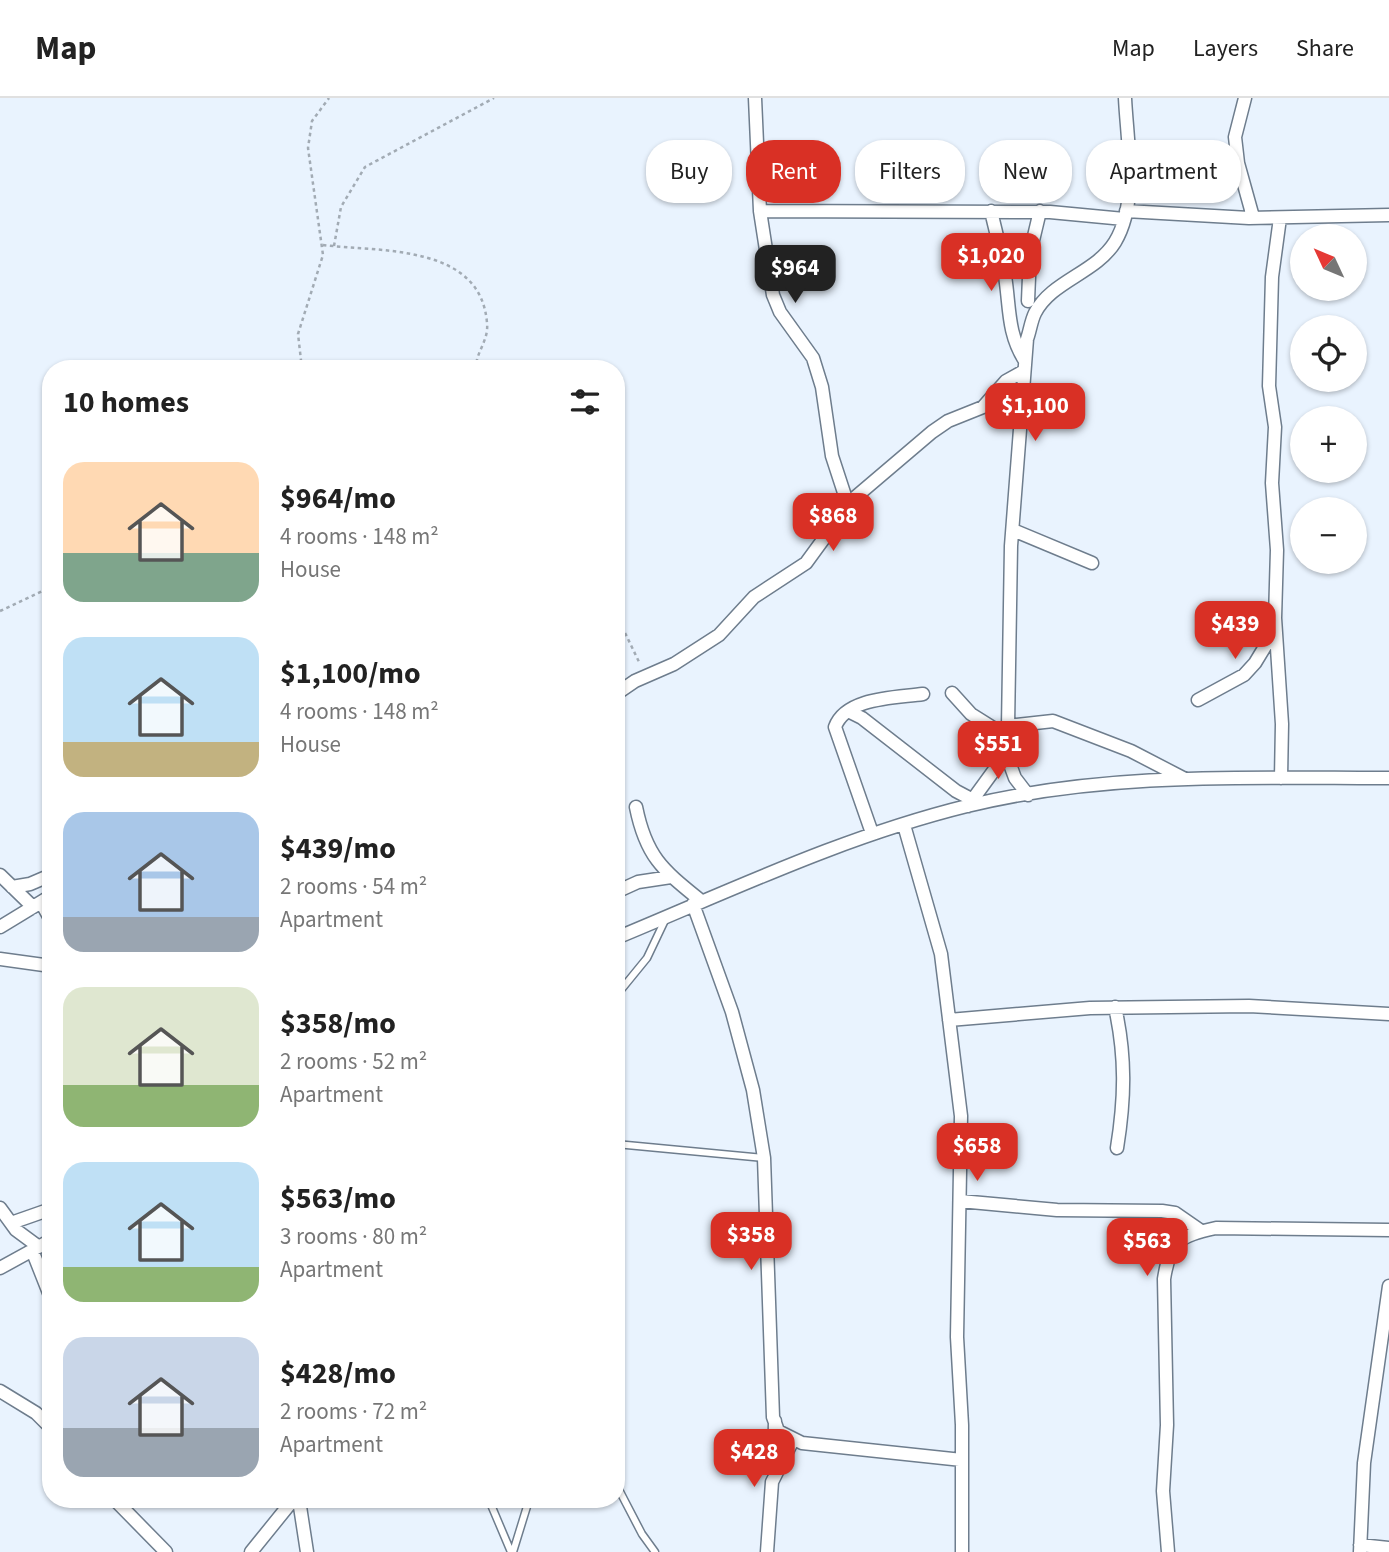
<!DOCTYPE html>
<html lang="en">
<head>
<meta charset="utf-8">
<style>
  :root { --surface:#fff; --page:#f2f2f2; --text:#222; --muted:#767676; --line:#e0e0e0; --accent:#d93025 }
  body { margin:0; font-family:"Source Sans 3",sans-serif; background:var(--page); color:var(--text); height:100vh; display:flex; flex-direction:column; font-size:26px; white-space:nowrap }
  * { box-sizing:border-box; margin:0 }
  p { font-size:23px; color:var(--muted) }
  .icon { flex:none; width:38px; height:38px; fill:none; stroke:currentColor; stroke-width:2; stroke-linecap:round; stroke-linejoin:round }
  .map { position:relative; flex:1; overflow:hidden }
  .details { position:absolute; left:42px; top:262px; width:583px; height:1148px; display:flex; flex-direction:column; background:var(--surface); border-radius:28px; box-shadow:0 2px 5px #0004 }
  .details>* { flex:none }
  .hud { position:absolute; left:646px; top:42px; width:637px; height:63px; display:flex; gap:14px }
  .needle { width:46px; rotate:314deg }
  .buttons { position:absolute; left:1290px; top:126px; display:grid; gap:14px }
  .buttons a { display:grid; place-items:center; width:77px; height:77px; border-radius:50%; background:var(--surface); box-shadow:0 2px 5px #0004; font-size:35px }
  .price { position:absolute; translate:-50% -60px; padding:0 16px; border-radius:14px; background:var(--accent); color:#fff; font-size:23px; line-height:46px; filter:drop-shadow(0 2px 4px #0008) }
  .price::after { content:''; position:absolute; left:50%; top:42px; width:21px; height:16px; margin-left:-10px; background:inherit; clip-path:polygon(0 0,100% 0,50% 100%) }
  .price.on { background:#222; color:#fff }
  ul { padding:0; list-style:none }
  li { display:flex; align-items:center; gap:21px; height:175px; padding:0 21px }
  li span { display:grid; place-items:center; flex:none; width:196px; height:140px; border-radius:21px; color:#555 }
  li>.icon { margin-inline-start:auto }
  span .icon { width:84px; height:84px; fill:#fffc; stroke-width:1 }
  li b { font-size:30px }
  h2 { display:flex; justify-content:space-between; align-items:center; height:84px; padding:0 21px; font-size:30px }
  .pill { padding:0 24px; border-radius:28px; background:var(--surface); box-shadow:0 2px 5px #0004; font-size:24px; line-height:63px }
  .pill.on { background:var(--accent); color:#fff }
  header { display:flex; align-items:center; gap:42px; box-sizing:border-box; height:98px; padding:0 35px; background:var(--surface); border-bottom:2px solid var(--line) }
  header strong { font-size:33px }
  nav { display:flex; gap:38px; margin-inline-start:auto; font-size:24px }
  .map>svg:first-child { display:block }
  .lines { fill:none; stroke-linecap:round; stroke-linejoin:round }
  .service-casing { stroke:#6e7d8d; stroke-width:9 }
  .minor-casing { stroke:#6e7d8d; stroke-width:15 }
  .path { stroke:#a2abb4; stroke-width:2.5; stroke-dasharray:3.5 3.5; stroke-linecap:butt }
  .service { stroke:#fff; stroke-width:6 }
  .minor { stroke:#fff; stroke-width:12 }
</style>
</head>
<body>
<header>
<strong>Map</strong>
<nav><a>Map</a><a>Layers</a><a>Share</a></nav>
</header>
<div class="map">
<svg width="1389" height="1454" viewBox="0 0 1389 1454">
  <rect width="100%" height="100%" fill="#e9f3fe"/>
  <g class="lines">
    <g class="service-casing">
      <path id="service" d="M616 898 647 860 666 820
        M616 1046 764 1060
        M616 1386 642 1436 655 1454
        M489 1402 511 1454
        M513 1454 529 1402"/>
    </g>
    <g class="minor-casing">
      <path id="minor" d="M755 0 760 113 773 197 780 214 813 260 822 289 832 358 848 407
        M1245 0 1235 39 1238 65 1253 119
        M760 113 1050 114 1124 121
        M991 113C996 135 1002 156 1005 178 1010 209 1007 235 1025 263
        M1126 113 1249 120 1389 117
        M1280 120 1272 179 1269 288 1275 329 1272 385 1277 452 1275 520 1282 626 1281 680
        M1028 203 1030 155 1040 113
        M1013 432 1092 465
        M952 595 971 616 1006 638
        M616 596 635 583 674 566 719 537 754 499 806 465 852 402 932 334 948 323 983 309 1006 283 1024 273
        M1198 602 1244 577 1255 565 1275 532
        M848 613 862 620 956 693 973 702
        M1008 628 1053 623 1131 653 1185 681
        M1004 650 1015 680 1028 697
        M968 708 1000 664 1008 628 1011 448 1027 241C1030 233 1031 223 1035 215 1051 183 1096 175 1115 144 1139 104 1127 44 1125 0
        M636 709C646 759 663 772 700 802
        M904 727 941 856 961 1018 957 1239 962 1327V1454
        M872 735 835 629C846 599 896 600 923 596
        M0 777 33 809
        M12 789 30 786 51 777
        M616 794 638 784 671 779
        M41 804 51 822
        M693 806 732 914 753 992 764 1060 773 1319 778 1333 802 1345 962 1362
        M0 829 51 798
        M616 840C732 792 845 738 967 708 1105 674 1249 680 1389 680
        M0 861 51 868
        M1115 909C1126 959 1125 1000 1117 1050
        M949 922 1090 910 1249 908 1389 916
        M960 1103 1057 1112 1162 1113 1175 1115 1201 1133
        M0 1110 16 1132 39 1149
        M11 1125 51 1111
        M32 1152 51 1200
        M0 1170 51 1142
        M0 1293 36 1315 51 1330
        M774 1375 775 1323
        M115 1402 166 1454
        M299 1402 307 1454
        M1360 1447 1389 1450
        M251 1454 293 1402
        M767 1454 772 1384 793 1342
        M1168 1454 1163 1393 1167 1327 1164 1181C1170 1143 1179 1138 1216 1130L1389 1132
        M1360 1454 1364 1365 1389 1188"/>
    </g>
    <path class="path" d="M323 147C381 154 481 146 487 225 489 243 475 255 476 271
      M334 148 341 109 365 69 494 0
      M302 271 298 236 323 157 308 50 312 23 329 0
      M0 513 51 489
      M616 516 640 566"/>
    <use href="#service" class="service"/>
    <use href="#minor" class="minor"/>
  </g>
</svg>
<div class="buttons">
<a><svg class="needle" viewBox="-14 -14 28 28"><path d="M0-13l5 13h-10z" fill="#e53935"/><path d="M0 13l5-13h-10z" fill="#767676"/></svg></a>
<a><svg class="icon" aria-label="locate" viewBox="0 0 24 24"><circle cx="12" cy="12" r="6"/><path d="M12 2v4M12 18v4M2 12h4M18 12h4"/></svg></a>
<a>+</a>
<a>−</a>
</div>
<b class="price" style="left:991px;top:195px">$1,020</b>
<b class="price on" style="left:795px;top:207px">$964</b>
<b class="price" style="left:1035px;top:345px">$1,100</b>
<b class="price" style="left:833px;top:455px">$868</b>
<b class="price" style="left:1235px;top:563px">$439</b>
<b class="price" style="left:998px;top:683px">$551</b>
<b class="price" style="left:977px;top:1085px">$658</b>
<b class="price" style="left:751px;top:1174px">$358</b>
<b class="price" style="left:1147px;top:1180px">$563</b>
<b class="price" style="left:754px;top:1391px">$428</b>
<div class="hud">
<a class="pill">Buy</a>
<a class="pill on">Rent</a>
<a class="pill">Filters</a>
<a class="pill">New</a>
<a class="pill">Apartment</a>
</div>
<section class="details">
<h2>10 homes<svg class="icon" aria-label="filters" viewBox="0 0 24 24"><path d="M4 7h16M4 17h16"/><circle cx="9" cy="7" r="2"/><circle cx="15" cy="17" r="2"/></svg></h2>
<ul>
<li><span style="background:linear-gradient(#ffd9b3 65%,#7fa58c 0)"><svg class="icon" aria-label="home" viewBox="0 0 24 24"><path d="M3 11l9-7 9 7M6 9v11h12V9"/></svg></span><div><b>$964/mo</b><p>4 rooms · 148 m²</p><p>House</p></div></li>
<li><span style="background:linear-gradient(#bfe0f5 75%,#c2b280 0)"><svg class="icon" aria-label="home" viewBox="0 0 24 24"><path d="M3 11l9-7 9 7M6 9v11h12V9"/></svg></span><div><b>$1,100/mo</b><p>4 rooms · 148 m²</p><p>House</p></div></li>
<li><span style="background:linear-gradient(#a9c7e8 75%,#9aa5b1 0)"><svg class="icon" aria-label="home" viewBox="0 0 24 24"><path d="M3 11l9-7 9 7M6 9v11h12V9"/></svg></span><div><b>$439/mo</b><p>2 rooms · 54 m²</p><p>Apartment</p></div></li>
<li><span style="background:linear-gradient(#dfe7d0 70%,#8fb573 0)"><svg class="icon" aria-label="home" viewBox="0 0 24 24"><path d="M3 11l9-7 9 7M6 9v11h12V9"/></svg></span><div><b>$358/mo</b><p>2 rooms · 52 m²</p><p>Apartment</p></div></li>
<li><span style="background:linear-gradient(#bfe0f5 75%,#8fb573 0)"><svg class="icon" aria-label="home" viewBox="0 0 24 24"><path d="M3 11l9-7 9 7M6 9v11h12V9"/></svg></span><div><b>$563/mo</b><p>3 rooms · 80 m²</p><p>Apartment</p></div></li>
<li><span style="background:linear-gradient(#c9d6e8 65%,#9aa5b1 0)"><svg class="icon" aria-label="home" viewBox="0 0 24 24"><path d="M3 11l9-7 9 7M6 9v11h12V9"/></svg></span><div><b>$428/mo</b><p>2 rooms · 72 m²</p><p>Apartment</p></div></li>
</ul>
</section>
</div>
</body>
</html>
